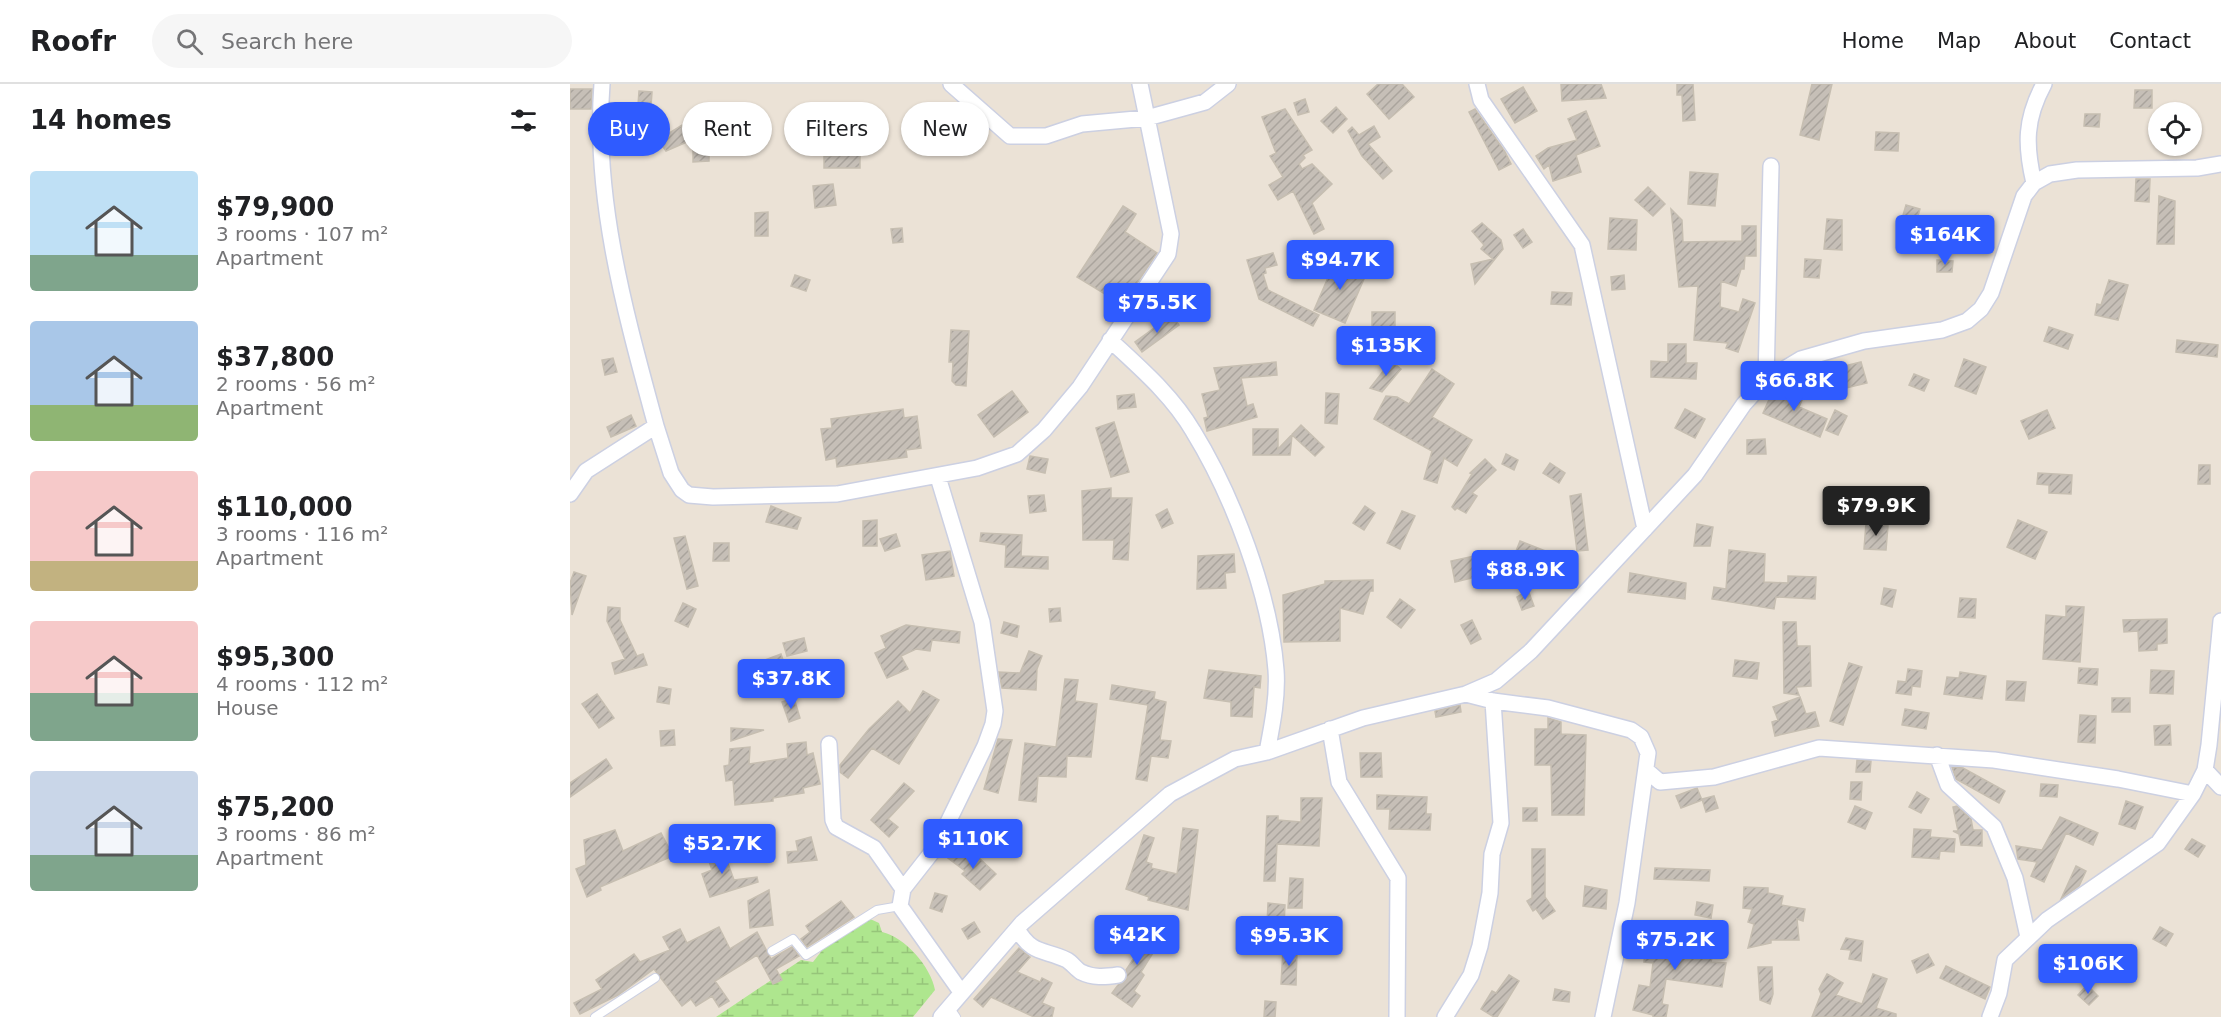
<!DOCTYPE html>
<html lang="en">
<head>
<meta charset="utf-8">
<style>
  :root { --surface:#fff; --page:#f6f6f6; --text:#202124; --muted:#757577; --line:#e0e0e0; --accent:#2f5bff }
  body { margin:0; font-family:"DejaVu Sans",sans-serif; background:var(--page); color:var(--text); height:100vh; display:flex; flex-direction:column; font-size:22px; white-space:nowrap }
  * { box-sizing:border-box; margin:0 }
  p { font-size:20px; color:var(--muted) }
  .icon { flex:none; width:33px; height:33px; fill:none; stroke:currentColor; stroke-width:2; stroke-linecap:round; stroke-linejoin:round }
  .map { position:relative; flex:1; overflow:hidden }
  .panel { display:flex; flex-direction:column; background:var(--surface); width:570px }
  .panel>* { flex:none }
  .top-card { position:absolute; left:18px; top:18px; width:570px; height:54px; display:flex; gap:12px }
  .tools { position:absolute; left:1578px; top:18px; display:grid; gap:12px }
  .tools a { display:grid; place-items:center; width:54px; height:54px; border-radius:50%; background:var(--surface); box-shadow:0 2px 4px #0004; font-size:30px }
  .price { position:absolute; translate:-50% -51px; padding:0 14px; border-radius:6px; background:var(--accent); color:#fff; font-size:20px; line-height:39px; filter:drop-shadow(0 2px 3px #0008) }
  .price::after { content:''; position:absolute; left:50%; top:36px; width:18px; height:14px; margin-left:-9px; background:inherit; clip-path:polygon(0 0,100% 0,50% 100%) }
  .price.on { background:#222; color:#fff }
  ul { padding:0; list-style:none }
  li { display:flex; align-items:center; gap:18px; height:150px; padding:0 30px }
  li span { display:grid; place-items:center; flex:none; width:168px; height:120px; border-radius:6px; color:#555 }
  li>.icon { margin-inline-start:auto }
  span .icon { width:72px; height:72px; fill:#fffc; stroke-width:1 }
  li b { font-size:26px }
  h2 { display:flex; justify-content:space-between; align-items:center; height:72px; padding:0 30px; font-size:26px }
  .pill { padding:0 21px; border-radius:27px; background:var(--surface); box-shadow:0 2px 4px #0004; font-size:21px; line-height:54px }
  .pill.on { background:var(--accent); color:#fff }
  header { display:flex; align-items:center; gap:36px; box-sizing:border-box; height:84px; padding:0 30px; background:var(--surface); border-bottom:2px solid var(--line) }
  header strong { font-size:28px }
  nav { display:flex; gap:33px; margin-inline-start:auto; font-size:21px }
  .search { width:420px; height:54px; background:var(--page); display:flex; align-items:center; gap:15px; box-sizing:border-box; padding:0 21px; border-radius:33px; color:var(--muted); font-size:22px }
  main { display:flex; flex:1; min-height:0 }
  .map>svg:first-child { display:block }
  .wetland { fill:url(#wetland-marsh) }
  .building { fill:url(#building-hatch); stroke:#c6beb1; stroke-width:1.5 }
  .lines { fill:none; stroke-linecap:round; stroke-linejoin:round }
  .lane-casing { stroke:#ccd0e2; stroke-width:10 }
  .street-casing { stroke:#ccd0e2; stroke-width:18 }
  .lane { stroke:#fff; stroke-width:8 }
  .street { stroke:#fff; stroke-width:15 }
</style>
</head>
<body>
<header>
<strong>Roofr</strong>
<div class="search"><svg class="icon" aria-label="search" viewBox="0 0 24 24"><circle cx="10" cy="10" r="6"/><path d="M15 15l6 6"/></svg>Search here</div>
<nav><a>Home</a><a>Map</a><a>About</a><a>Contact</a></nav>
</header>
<main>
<section class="panel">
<h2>14 homes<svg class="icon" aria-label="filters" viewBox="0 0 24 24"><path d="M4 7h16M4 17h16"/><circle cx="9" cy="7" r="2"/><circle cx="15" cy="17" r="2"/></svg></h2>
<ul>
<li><span style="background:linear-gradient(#bfe0f5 70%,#7fa58c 0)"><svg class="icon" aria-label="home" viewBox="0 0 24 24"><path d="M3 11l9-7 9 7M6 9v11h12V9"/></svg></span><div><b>$79,900</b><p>3 rooms · 107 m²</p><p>Apartment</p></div></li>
<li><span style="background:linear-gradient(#a9c7e8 70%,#8fb573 0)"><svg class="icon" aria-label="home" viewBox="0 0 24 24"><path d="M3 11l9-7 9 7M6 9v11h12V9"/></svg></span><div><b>$37,800</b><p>2 rooms · 56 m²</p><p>Apartment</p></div></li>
<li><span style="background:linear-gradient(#f6c9c9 75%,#c2b280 0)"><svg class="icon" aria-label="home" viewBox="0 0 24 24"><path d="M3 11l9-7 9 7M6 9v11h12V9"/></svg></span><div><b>$110,000</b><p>3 rooms · 116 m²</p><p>Apartment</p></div></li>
<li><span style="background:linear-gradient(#f6c9c9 60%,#7fa58c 0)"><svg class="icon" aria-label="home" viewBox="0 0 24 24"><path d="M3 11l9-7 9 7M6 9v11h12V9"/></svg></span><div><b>$95,300</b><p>4 rooms · 112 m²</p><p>House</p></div></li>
<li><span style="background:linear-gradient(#c9d6e8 70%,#7fa58c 0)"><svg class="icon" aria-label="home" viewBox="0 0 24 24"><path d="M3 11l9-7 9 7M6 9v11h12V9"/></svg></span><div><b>$75,200</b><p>3 rooms · 86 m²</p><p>Apartment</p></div></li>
</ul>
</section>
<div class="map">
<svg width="1651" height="933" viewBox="0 0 1651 933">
  <defs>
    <pattern id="wetland-marsh" width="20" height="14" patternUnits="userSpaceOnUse" patternTransform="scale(1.5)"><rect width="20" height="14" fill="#aee68e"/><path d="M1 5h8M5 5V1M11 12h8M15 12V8" fill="none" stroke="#96c57a"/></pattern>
    <pattern id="building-hatch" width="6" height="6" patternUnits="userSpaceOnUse" patternTransform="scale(1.5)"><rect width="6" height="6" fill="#c6bfb7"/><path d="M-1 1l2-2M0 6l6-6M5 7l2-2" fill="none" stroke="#aaa49d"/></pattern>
  </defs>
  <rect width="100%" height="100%" fill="#ebe2d6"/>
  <path class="wetland" d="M298 834 309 839 312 848C335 853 361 883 365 906L343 933H146L231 876 243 878 257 860Z"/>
  <path class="building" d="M808 0H832L844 13 819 35 797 10Z
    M991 0H1031L1036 14 992 17Z
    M1107 0H1123L1125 36 1113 37 1112 11H1107Z
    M1242 0H1262L1249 56 1230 51Z
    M953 3 967 27 945 39 931 15Z
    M0 5H22L21 25H0Z
    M1565 6H1582V24H1564Z
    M69 7 82 8 81 22 68 21Z
    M735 15 739 28 728 31 724 19Z
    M766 23 777 35 763 49 751 37Z
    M715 25 742 66 733 71 735 74 729 80 732 85 742 80 762 100 742 119 754 145 744 150 723 107 708 116 699 101 713 93 700 72 706 69 692 33Z
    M905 25 935 68 941 80 929 86 899 28Z
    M1016 27 1030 62 1006 71 1011 88 983 97 979 81 974 85 966 72 978 64 1007 56 998 35Z
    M1515 30H1530L1529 43 1514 42Z
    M112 41 119 57 96 67 88 56Z
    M804 42 810 53 798 60 822 87 813 95 792 72 778 47 782 43 789 51Z
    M1306 48 1329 49 1328 67 1305 66Z
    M139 58V77L123 78V59Z
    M290 71V84H254V72Z
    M1120 88 1148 90 1145 122 1118 120Z
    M1566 95H1580L1579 118 1565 117Z
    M263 100 266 121 245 124 243 102Z
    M1078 103 1095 120 1083 132 1065 116Z
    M1589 112 1605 117 1604 160H1587Z
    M1336 121 1350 125 1345 142 1331 138Z
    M553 122 566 130 555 148 587 169 548 228 541 222 545 216 507 193Z
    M1101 125 1112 136 1113 158 1172 157V142H1186V172H1175L1174 185H1171L1166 202 1151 197 1150 223 1169 228 1173 215 1185 219 1168 268 1156 264 1158 259 1124 256 1128 202 1109 203Z
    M198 128V152H185V129Z
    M1372 133 1384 137 1379 149 1368 145Z
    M1040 134 1067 136 1066 166 1038 165Z
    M1257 135 1272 136V166L1254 165Z
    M912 139 931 156 933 165 905 200 901 180 923 175 911 165 914 161 902 147Z
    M332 144 333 158 323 159 321 145Z
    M953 145 962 158 953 164 944 151Z
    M703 169 707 181 695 184 696 189 693 190 698 206 749 231 743 242 689 215 677 176Z
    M766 175 797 188 775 239 744 226Z
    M1235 175 1251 176 1249 194 1234 193Z
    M1367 176 1383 177 1382 188H1367Z
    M225 191 240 196 236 207 221 202Z
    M1054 191 1055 205 1042 206 1041 193Z
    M1539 196 1558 201 1548 236 1525 231 1527 220 1531 221Z
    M622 204 628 228 615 231 609 207Z
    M982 208 1002 209 1001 221 981 220Z
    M802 228H825V244H802Z
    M602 231 609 241 572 268 565 258Z
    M1479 243 1503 251 1498 265 1474 257Z
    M381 246 399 247 396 302 386 301 382 297 383 278H379Z
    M1607 256 1648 261 1647 273 1606 268Z
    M1098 260H1116V279H1127L1126 295 1081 293V277L1098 278Z
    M43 274 47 288 35 291 32 276Z
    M1394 275 1416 283 1406 310 1385 302Z
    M821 277 831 285 812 308 800 304Z
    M706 278 707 291 671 294 677 322 683 320 687 333 637 347 634 334 638 333 632 310 650 306 644 284Z
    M1291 278 1297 299 1263 307 1258 286Z
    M862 285 884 300 862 333 902 356 887 382 874 374 867 399 854 395 862 367 804 335 816 312 827 313 839 320Z
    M1344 290 1359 296 1354 307 1339 301Z
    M1205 302 1233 314 1229 323 1257 335 1250 353 1193 329Z
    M442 307 458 328 424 353 408 331Z
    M756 309 769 310 767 340 755 339Z
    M564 310 566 323 548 325 547 312Z
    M333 325 334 334 347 332 351 364 336 366 337 373 267 383 266 374 256 376 251 345 262 344 261 335Z
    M1115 325 1135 335 1125 354 1105 344Z
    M1265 326 1277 332 1268 351 1256 346Z
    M1477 326 1485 344 1459 355 1451 337Z
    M61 331 66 342 41 353 37 343Z
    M544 338 559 388 541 393 526 344Z
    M731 341 754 363 745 372 722 351 720 371H683V345H708V365Z
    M1195 355 1196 370H1177V356Z
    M936 370 948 376 944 386 932 380Z
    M460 372 478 375 475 389 457 385Z
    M915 375 926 386 902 409 907 412 896 429 887 424 885 426 882 423 902 390 900 389Z
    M980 379 995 389 989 399 973 389Z
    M1629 381H1640V400H1628Z
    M1468 389 1502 391 1501 410 1479 409V401L1467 400Z
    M541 404V414H562L558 476 543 475 544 456H513L512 407Z
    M1011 410 1018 466 1007 467 1000 412Z
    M474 411 476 427 460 429 458 412Z
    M201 422 231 434 227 445 196 438Z
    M795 422 805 429 794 446 783 439Z
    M597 425 603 439 592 444 586 431Z
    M832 427 845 432 830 465 817 459Z
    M307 436V462H293V437Z
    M1448 436 1477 448 1465 475 1437 463Z
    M1296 439 1318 442 1316 466 1294 465Z
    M1127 440 1143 443 1140 462H1124Z
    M411 449 452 451 451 472 478 473V485L435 483 436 461 410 457Z
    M326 450 330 462 315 467 310 455Z
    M115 452 128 502 117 505 104 454Z
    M950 457 983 470 980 479 992 489 983 500 969 488 976 479 946 467Z
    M144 459H159V477H143Z
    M1159 466 1195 470 1194 498 1218 499V492L1246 493 1245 515 1206 513 1204 525 1142 515 1144 503 1156 505Z
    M380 467 384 492 356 496 352 471Z
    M664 470 665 488 655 489 656 504 627 505 628 472Z
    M914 470 918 490 885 498 881 477Z
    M4 488 16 492 2 531 0 499Z
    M1060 489 1116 499 1115 515 1058 508Z
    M803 496V507H800L793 530 770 524V557L714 558 713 511 755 500V497Z
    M1314 504 1326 506 1322 523 1311 520Z
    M958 506 964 522 952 526 947 513Z
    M1390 514 1406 515 1405 534 1388 533Z
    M830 515 845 526 831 544 817 533Z
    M113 519 126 525 118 543 105 537Z
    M1496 522 1514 523 1510 578 1473 575 1476 531 1496 533Z
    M38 523 50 524V536L67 572 73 570 77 581 45 590 42 579 55 575 37 537Z
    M490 524 491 537 480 538 479 525Z
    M1597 535V559L1587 560V566L1569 567 1568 547 1554 548 1553 536Z
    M902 536 911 555 901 560 891 541Z
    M434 538 449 542 447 553 431 549Z
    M1213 538H1226L1227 562H1240L1241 602 1226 603 1229 611 1214 609Z
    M336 541 390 548 389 559 362 556 360 567 346 565 331 572 338 585 317 594 305 569 316 564 311 552Z
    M234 554 237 567 217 572 213 559Z
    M459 567 472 572 467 585 466 606 432 604 429 588 450 589Z
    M211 570 217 588 201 594 195 576Z
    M1165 576 1189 579 1187 595 1163 592Z
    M1279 579 1292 583 1273 641 1260 637Z
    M1509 584 1528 585 1527 601 1508 599Z
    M1338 585 1352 587 1350 603 1342 602 1341 611 1326 609 1328 597 1336 598Z
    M639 586 691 592 690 604 684 603 682 633 661 632V618L634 614Z
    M1581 586 1604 587 1603 610 1580 609Z
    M1390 588 1416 592 1412 615 1374 610 1377 593 1389 594Z
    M495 595 508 596 505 617 527 620 521 673 497 672 496 693 468 692 466 718 449 716 455 659 486 663Z
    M1437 597 1456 598 1454 617 1436 616Z
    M542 601 585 608 584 615 596 618 590 656 601 657 598 674 581 672 577 697 566 695 578 621 540 615Z
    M89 603 101 605 99 620 87 618Z
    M353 607 369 616 329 680 302 664 278 694 270 688V681L299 645 328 617 340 629Z
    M27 610 44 634 29 644 12 620Z
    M1230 613 1236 630 1245 628 1249 642 1205 652 1202 638 1208 636 1203 623Z
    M224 614 230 634 219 638 212 618Z
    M1542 614H1560V628H1542Z
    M890 621 891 628 866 633 865 627Z
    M1335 625 1359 629 1356 645 1332 641Z
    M1510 631 1526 632 1525 659 1508 658Z
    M978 634 991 638V650L1016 651 1014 731H982L981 681H965V645H978Z
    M1600 641 1601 661H1585L1584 642Z
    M161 644 194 646 161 657Z
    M104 646 105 661 91 662 90 647Z
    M428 655 442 656 428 709 414 705Z
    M236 658 237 671 243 669 250 700 233 704 234 709 203 714V717L165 721 163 696 156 697 154 682 159 681 160 665 180 663 179 680 218 674 217 660Z
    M790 669H811L812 693H791Z
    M36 675 42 684 0 713V699Z
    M1287 676 1301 677 1300 688H1286Z
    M1382 683 1393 684 1435 707 1429 719 1386 695Z
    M1281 698H1292L1291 716 1280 715Z
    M334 699 344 707 318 735 328 743 319 753 301 736Z
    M1471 700 1488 701 1487 713 1470 712Z
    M1127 704 1132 716 1111 724 1106 712Z
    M1347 708 1359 715 1351 729 1339 723Z
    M807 711 857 713 856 730H861L860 746 819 745 820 725H807Z
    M1144 712 1148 724 1136 728 1132 715Z
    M731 714H752L749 762 707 760 705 797H694L697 732H708V736L731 738Z
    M1556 717 1573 723 1565 745 1549 740Z
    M1285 722 1302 729 1295 745 1278 738Z
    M1387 722 1401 735 1403 746H1412V762L1391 761 1389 750 1383 747H1388L1383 723Z
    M953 724H967V737H953Z
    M1490 733 1528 749 1523 761 1496 749 1474 798 1461 792 1467 778 1448 775 1446 762 1472 766Z
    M613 744 628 746 618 826 578 816 579 813 556 805 574 751 584 754 576 778 582 780 581 784 607 790Z
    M1344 745 1361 746 1360 753 1385 755 1384 768 1370 767 1369 775 1342 773Z
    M45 746 53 767 91 749 103 772 30 803 31 806 17 813 6 785 16 781 14 756Z
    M241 753 247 776 218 779 217 768 228 767 226 757Z
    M1622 755 1635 762 1628 773 1615 765Z
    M152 763 164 796 187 793 188 798 140 813 132 790 142 786 136 769Z
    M385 765 403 779 408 773 426 790 410 806 392 790 395 787 378 774Z
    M962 765H975V813L985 827 973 835 966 825 963 827 957 817 962 814Z
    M1506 782 1516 787 1509 802 1491 815Z
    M1085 784 1140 786 1139 797 1084 795Z
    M720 794 733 795 732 824H718Z
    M1015 802 1037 806 1036 825 1013 822Z
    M1174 803 1198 804V809L1213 812 1211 821 1235 825 1233 837 1227 835 1229 856H1201V859L1178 864 1184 840 1178 838 1182 825 1173 824Z
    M199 806 203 841 180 844 178 817Z
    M365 809 377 812 372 828 360 824Z
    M271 817 284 833 237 863 231 855 240 848 236 842Z
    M1127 818 1143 821 1141 834 1125 831Z
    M698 819 715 821 714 842 697 841Z
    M404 838 410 848 398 855 392 845Z
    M149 843 160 865 187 848 201 875 222 863 229 872 206 885 212 896 203 900 187 871 145 897 159 917 149 923 142 912 126 922 121 915 112 922 84 885 48 911 10 930 4 919 32 905 26 896 64 870 70 878 100 866 93 853 110 845 117 859Z
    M569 843 591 856 571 888 574 891 564 907 570 912 562 923 542 909 548 901 557 895 556 886 568 868 558 861Z
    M1590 843 1603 850 1596 862 1583 855Z
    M1076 852 1126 859V861L1144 865 1141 878 1156 879 1152 903 1096 895 1092 920 1098 921 1096 933H1083V931L1063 926 1069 901 1080 903 1083 879 1074 878Z
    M1276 854 1293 857 1291 877 1279 875 1281 866 1271 865Z
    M449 864 460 873 447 888 470 898 472 894 482 899 472 919 484 924 482 933H464L421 913 413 923 404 915Z
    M713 865 727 866 726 901 711 900Z
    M1358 870 1364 881 1347 889 1342 877Z
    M1376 882 1420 903 1415 915 1370 894Z
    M1188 883H1202L1203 910 1200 920 1190 916Z
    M1257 890 1273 899 1266 911 1292 920 1303 890 1317 895 1306 924 1326 930V933H1242L1251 910 1249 905Z
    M939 891 949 897 927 933H924L911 925 922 907 926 909Z
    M1517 901 1528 912 1519 921 1508 911Z
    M985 905 1000 908 999 918 983 916Z
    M695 917 706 918 705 933H694Z"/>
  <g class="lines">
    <g class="lane-casing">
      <path id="lane" d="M202 867 223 855 236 871 307 826 330 822
        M379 923 386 933
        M25 933 85 894"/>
    </g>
    <g class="street-casing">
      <path id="street" d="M381 0 440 52H476L512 40 577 34 635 18 658 0
        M907 0 911 16 1012 161 1075 445
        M1464 99C1455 61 1455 35 1474 0
        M540 256C570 284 602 311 623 347 663 412 700 510 706 586 708 613 702 642 697 668
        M1196 296 1201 82
        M86 342 101 389 112 406 119 411 143 413 267 410 407 384 447 370 474 346 510 303 598 170 601 150 570 0
        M368 393 412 538 425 627 423 640 415 662 366 763 333 805 330 822 391 908
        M0 410 16 387 86 342C56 231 23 116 32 0
        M896 610 923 617 978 624 1061 646 1071 653 1078 669 1057 819 1033 933
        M760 645 769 698 828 794 827 933
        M259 660 263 736 266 743 304 764 333 805
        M1367 671 1378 701 1424 743 1445 794 1458 853
        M1076 686 1090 698 1144 693 1249 664 1424 676 1548 695 1623 710
        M1635 686 1651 703
        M447 845C462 871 474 865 497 876 502 879 506 885 511 888 523 894 535 893 548 891
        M371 933 452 839 600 710 665 675 697 668 793 634 896 610 926 597 961 567 1125 391 1174 320 1196 296 1231 275 1294 257 1372 246 1397 237 1411 225 1421 209 1454 112 1464 99 1480 90 1507 86 1627 84 1651 80
        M875 933 901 891 910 862 920 809 922 770 931 739 923 617
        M1420 933 1429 909 1435 876 1477 836 1588 759 1623 710 1635 686 1639 661 1651 537"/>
    </g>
    <use href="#lane" class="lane"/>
    <use href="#street" class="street"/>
  </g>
</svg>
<div class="tools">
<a><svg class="icon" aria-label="locate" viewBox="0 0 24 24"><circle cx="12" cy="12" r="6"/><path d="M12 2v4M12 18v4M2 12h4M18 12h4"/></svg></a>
</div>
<b class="price" style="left:1375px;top:182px">$164K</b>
<b class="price" style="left:770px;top:207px">$94.7K</b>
<b class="price" style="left:587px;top:250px">$75.5K</b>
<b class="price" style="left:816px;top:293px">$135K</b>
<b class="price" style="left:1224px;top:328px">$66.8K</b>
<b class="price on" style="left:1306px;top:453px">$79.9K</b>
<b class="price" style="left:955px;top:517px">$88.9K</b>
<b class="price" style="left:221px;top:626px">$37.8K</b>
<b class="price" style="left:403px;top:786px">$110K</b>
<b class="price" style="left:152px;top:791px">$52.7K</b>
<b class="price" style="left:567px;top:882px">$42K</b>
<b class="price" style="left:719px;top:883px">$95.3K</b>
<b class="price" style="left:1105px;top:887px">$75.2K</b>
<b class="price" style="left:1518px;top:911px">$106K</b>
<div class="top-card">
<a class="pill on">Buy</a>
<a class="pill">Rent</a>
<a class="pill">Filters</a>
<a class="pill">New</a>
</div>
</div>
</main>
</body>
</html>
